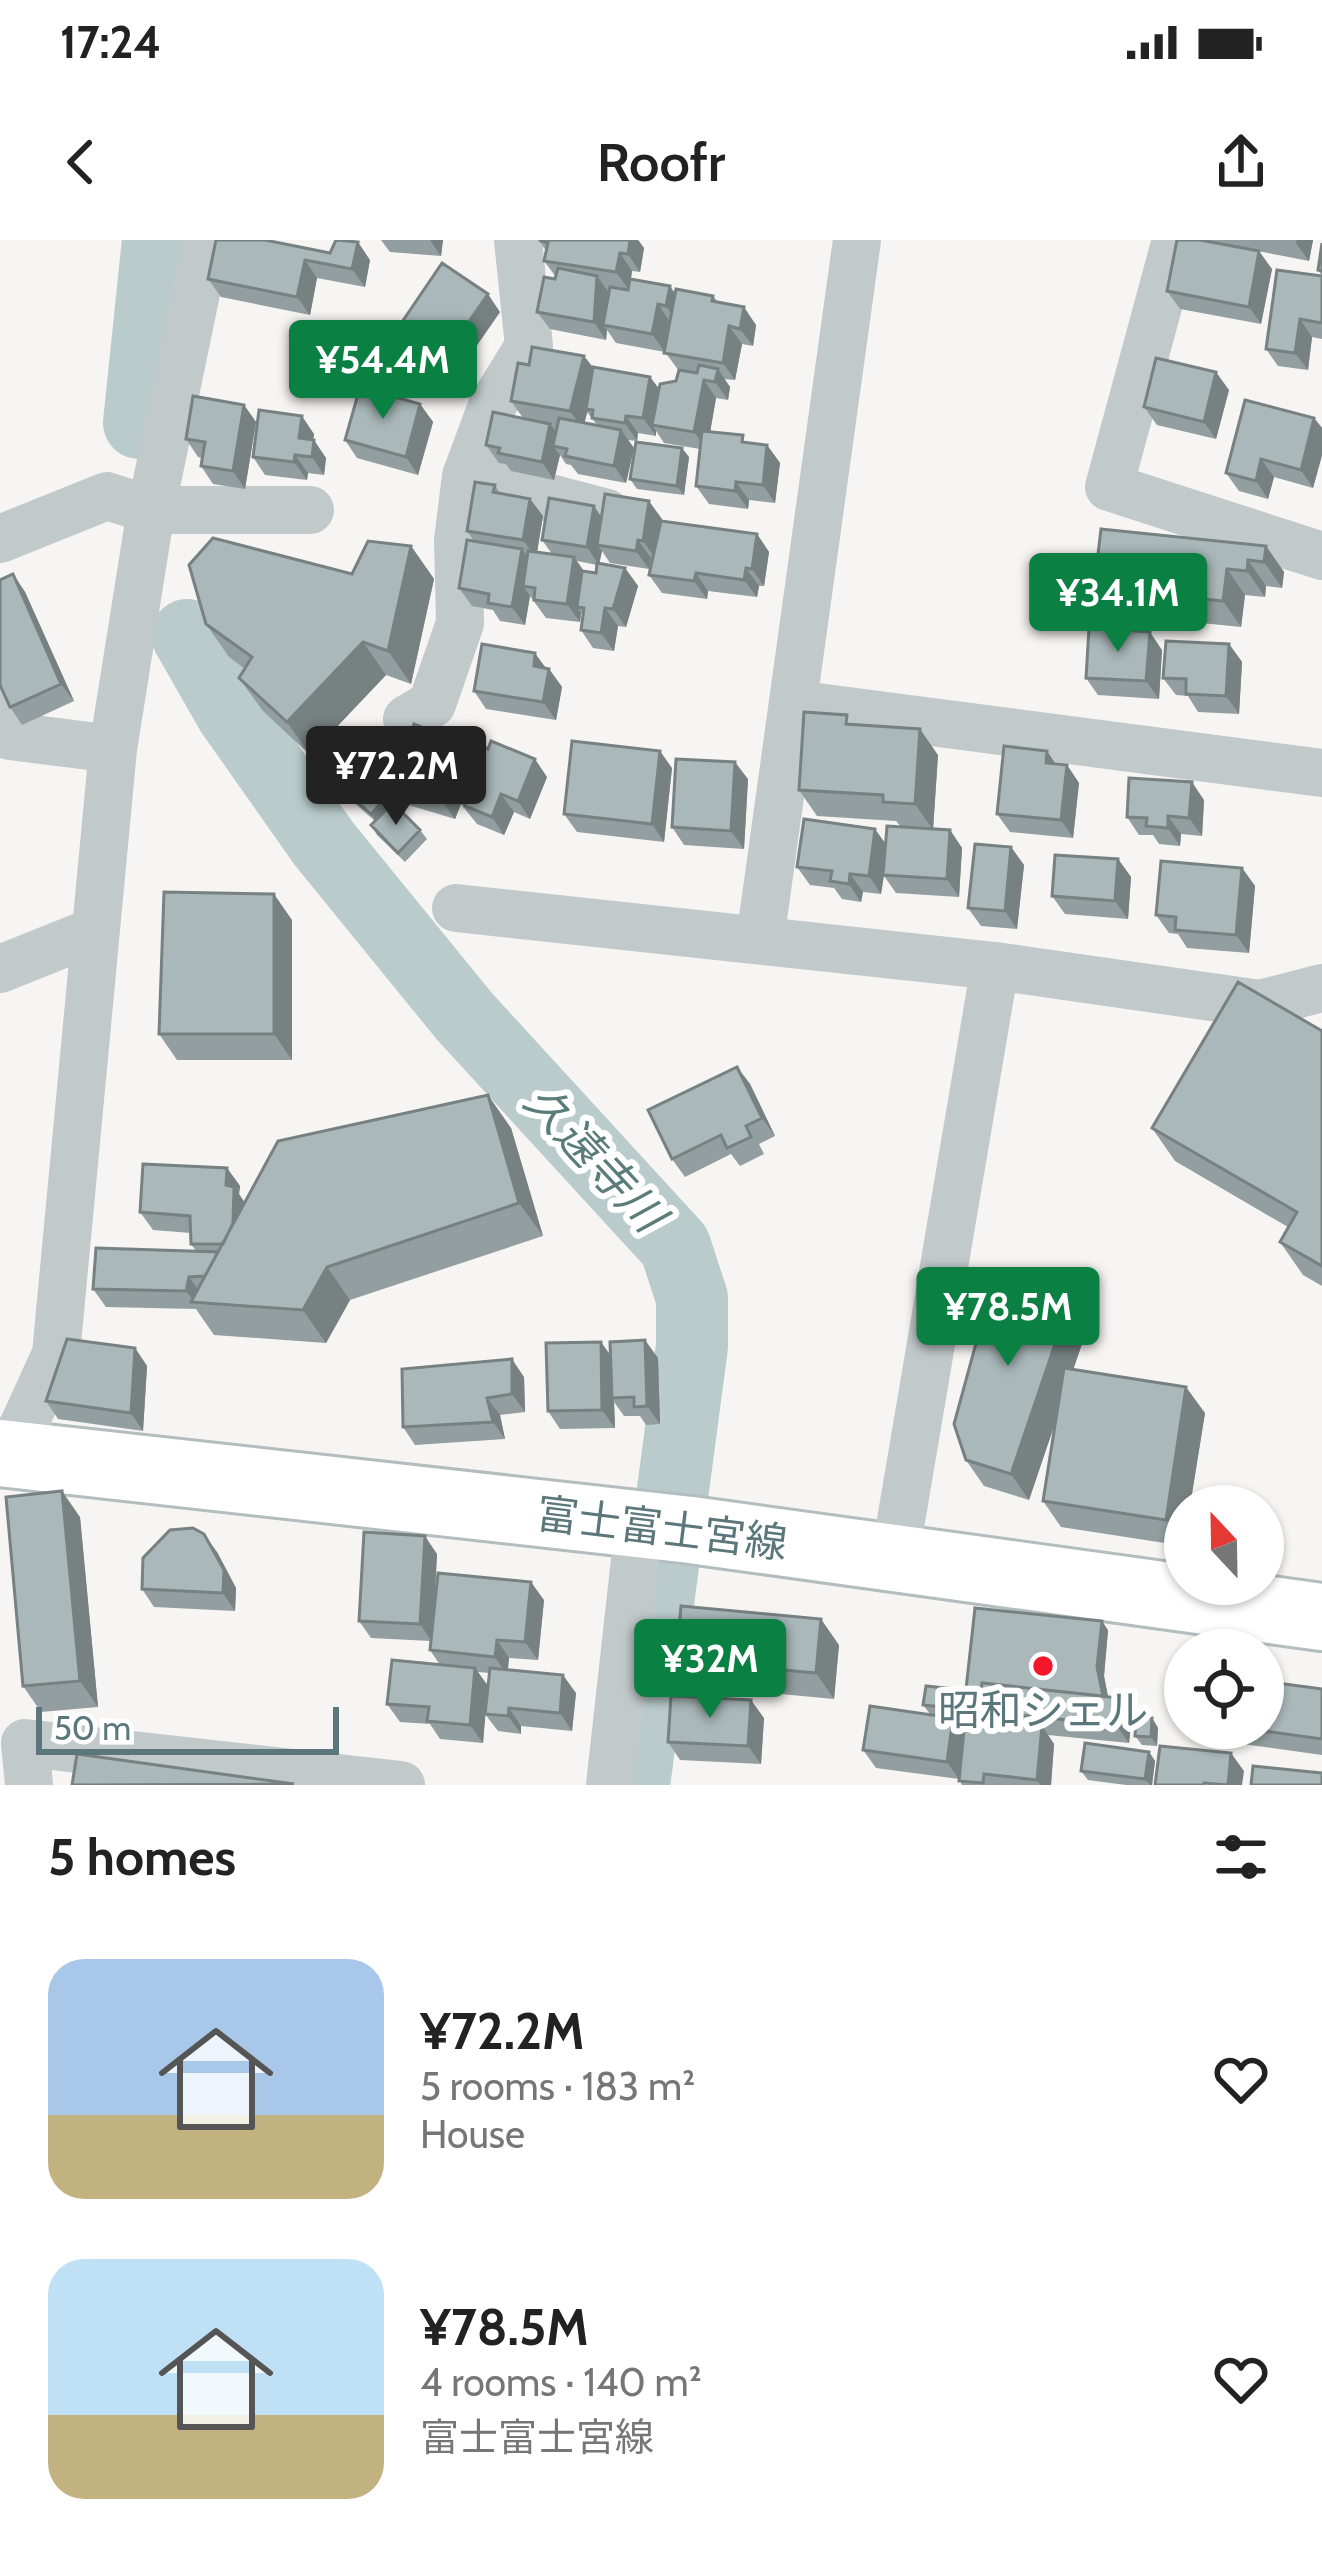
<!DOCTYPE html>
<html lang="en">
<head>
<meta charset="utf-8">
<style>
  :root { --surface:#fff; --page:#f2f2f2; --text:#222; --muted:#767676; --accent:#0b8043 }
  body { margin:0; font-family:Cabin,"Noto Sans JP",sans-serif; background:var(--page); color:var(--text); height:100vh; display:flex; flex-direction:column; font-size:45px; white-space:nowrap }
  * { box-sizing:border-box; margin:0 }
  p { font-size:39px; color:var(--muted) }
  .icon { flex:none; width:66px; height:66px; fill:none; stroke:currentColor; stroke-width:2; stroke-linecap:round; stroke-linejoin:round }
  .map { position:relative; height:1545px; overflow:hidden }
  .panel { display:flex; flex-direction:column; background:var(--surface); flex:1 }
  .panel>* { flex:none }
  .needle { width:78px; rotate:338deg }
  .fabs { position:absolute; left:1164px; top:1245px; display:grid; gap:24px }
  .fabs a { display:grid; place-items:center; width:120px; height:120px; border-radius:50%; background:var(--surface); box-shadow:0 3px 9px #0004; font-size:60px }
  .scale { position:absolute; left:36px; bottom:30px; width:303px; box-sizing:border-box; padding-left:12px; border:6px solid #5b777b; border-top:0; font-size:33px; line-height:42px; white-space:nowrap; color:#5b777b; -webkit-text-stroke:9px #fff; paint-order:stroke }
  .price { position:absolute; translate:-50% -102px; padding:0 27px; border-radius:12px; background:var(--accent); color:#fff; font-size:39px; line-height:78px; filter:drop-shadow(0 3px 6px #0008) }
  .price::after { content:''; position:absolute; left:50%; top:72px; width:36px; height:27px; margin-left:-18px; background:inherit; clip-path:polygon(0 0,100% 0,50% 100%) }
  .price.active { background:#222; color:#fff }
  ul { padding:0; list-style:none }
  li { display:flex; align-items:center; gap:36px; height:300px; padding:0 48px }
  li span { display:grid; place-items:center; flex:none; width:336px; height:240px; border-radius:36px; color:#555 }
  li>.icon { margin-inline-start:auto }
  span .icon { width:144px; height:144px; fill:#fffc; stroke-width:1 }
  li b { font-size:51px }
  h2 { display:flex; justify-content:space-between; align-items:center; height:144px; padding:0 48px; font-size:51px }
  .status { display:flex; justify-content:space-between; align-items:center; height:84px; padding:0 60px; background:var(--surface); direction:ltr }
  .status svg { height:33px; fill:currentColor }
  header { display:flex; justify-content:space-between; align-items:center; height:156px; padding:0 48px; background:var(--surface); font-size:54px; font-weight:600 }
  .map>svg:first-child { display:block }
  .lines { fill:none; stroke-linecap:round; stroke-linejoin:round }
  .river { stroke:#b9cccb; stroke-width:72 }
  .secondary-casing { stroke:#b3bdbf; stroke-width:72 }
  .street { stroke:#c1c9ca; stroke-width:48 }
  .secondary { stroke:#fff; stroke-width:66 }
  .wall { fill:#929e9f; fill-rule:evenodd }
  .shaded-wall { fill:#778182 }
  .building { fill:#aab8b9; stroke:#778182; stroke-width:3 }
  .poi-dot { fill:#f41629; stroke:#fff; stroke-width:4.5 }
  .labels { text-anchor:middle; stroke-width:12; stroke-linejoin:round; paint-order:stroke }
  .street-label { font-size:42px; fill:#5b777b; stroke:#fff }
  .poi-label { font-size:42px; fill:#5b777b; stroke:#fff }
  .water-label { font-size:45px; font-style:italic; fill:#5a7c7b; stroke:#fff }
</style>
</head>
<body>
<div class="status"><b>17:24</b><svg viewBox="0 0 49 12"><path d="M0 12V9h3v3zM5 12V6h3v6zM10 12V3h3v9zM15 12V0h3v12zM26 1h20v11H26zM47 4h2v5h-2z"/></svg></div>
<header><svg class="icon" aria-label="back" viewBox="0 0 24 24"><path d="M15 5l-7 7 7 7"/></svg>Roofr<svg class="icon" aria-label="share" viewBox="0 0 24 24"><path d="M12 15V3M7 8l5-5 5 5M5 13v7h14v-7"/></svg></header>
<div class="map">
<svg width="1322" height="1545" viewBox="0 0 1322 1545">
  <rect width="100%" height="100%" fill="#f7f5f3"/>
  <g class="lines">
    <path class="river" d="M139 183 158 0
      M187 395 231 472 324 604 465 777 675 1006 692 1058V1106L634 1545"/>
    <g class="secondary-casing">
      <path id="secondary" d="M0 1213 691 1290 1322 1377"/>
    </g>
    <path class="street" d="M1176 0 1109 247 1322 316
      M466 236 607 273
      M0 299 107 256 151 270H310
      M794 464 1322 533
      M0 472 10 496 113 509
      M407 479 432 464 460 383 458 300 466 236 492 166 529 106 518 0
      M456 668 995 726 1260 764 1322 748
      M760 700 857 0
      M0 729 95 691
      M10 1215 56 1114 113 509 151 270 207 0
      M895 1316 995 726
      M29 1545 25 1503 401 1545
      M610 1545 639 1284"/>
    <use href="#secondary" class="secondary"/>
  </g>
  <path class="wall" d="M216 0 370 20 365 47 317 38 310 75 221 57 208 39Z
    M381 0H443L441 16 390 12Z
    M539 0H638L644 8 640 32 632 31 631 39 675 54 713 56 718 62 756 85 753 106 742 104 735 140 724 139 730 147 728 160 716 158 710 192 748 203 767 205 780 223 775 263 749 260 748 269 709 264 696 246 700 209 664 203 656 191V196L638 193 637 201 628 200 634 208 626 243 578 234 571 225 566 224 560 215 554 240 511 231 506 224 499 223 486 205 523 178 511 161 529 125 584 116 593 127 650 137 659 149 676 141 679 131 665 112 616 103 607 90 606 100 550 89 537 72 556 37 544 21 546 11ZM587 172 597 185 584 183Z
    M1208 0H1313L1309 21 1222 4 1272 29 1261 84 1180 69 1167 51 1209 2Z
    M1322 3V99L1312 97 1308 130 1278 126 1266 109 1322 36 1318 30Z
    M500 72 459 131 414 100 402 82Z
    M1229 150 1216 199 1157 185 1144 167Z
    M420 164 433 182 418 235 357 218 345 200Z
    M244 165 256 182 245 249 213 244 201 226 202 218 198 217 186 199Z
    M1314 178 1322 188V215L1313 248 1274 237 1268 259 1239 251 1226 233Z
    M314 194 313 200 326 218 324 235 308 233 307 240 265 235 253 217Z
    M689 217 684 255 637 249 630 239Z
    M495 245 500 254 530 259 543 276 537 312 552 314 542 300 601 277 662 279 661 281 757 294 769 312 764 346H759L757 357 708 351 707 359 662 353 649 335 653 318H651L649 329 610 323 602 311 599 324 625 328 638 346 626 387 618 386 614 411 593 408 581 390 583 376 581 373 580 382 546 378 530 356 525 385 500 381 493 370 472 366 459 348 474 301 467 291ZM577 321 597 325 596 333 584 331Z
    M411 306 434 339 411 444 386 435 310 515 263 471 239 438 245 429 229 417 206 384 352 334Z
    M1266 306 1284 332 1282 348 1266 346 1265 357 1245 355 1241 387 1112 374 1094 348Z
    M13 334 25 352 74 461 22 485 10 467Z
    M1229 404 1242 422 1239 474 1198 472 1188 456 1176 455 1163 438Z
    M1162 410 1159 459 1098 455 1086 438Z
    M546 428 549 429 562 447 556 480 486 469 474 451Z
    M853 484 938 515 933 589 950 590 962 608 959 657 896 653 884 636 881 654 863 652 861 662 842 659 834 648 810 645 797 627 886 603 901 587 896 581 817 576 799 550Z
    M466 505 470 512 547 537 530 579 514 572 504 595 477 584 461 564 455 579 402 563 389 545Z
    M383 520 389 529 375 545 420 590 427 599 405 622 377 595 371 585 375 581 343 553 337 544Z
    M1056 524 1067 525 1079 543 1073 598 1010 592 997 574Z
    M672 528 664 602 577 592 564 574Z
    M748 539 744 609 684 605 672 587Z
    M1204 560 1202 596 1181 594 1180 606 1159 604 1153 595H1139L1127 577Z
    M1011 607 1024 625 1017 689 981 686 968 668Z
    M1118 619 1131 637 1128 679 1065 674 1052 656Z
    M1242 628 1255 646 1249 713 1187 708 1178 694 1169 693 1156 675Z
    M292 680V820H177L159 794Z
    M1322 791V1046L1303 1035 1280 1002 1288 987 1175 921 1152 888Z
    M737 827 750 844 775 896 759 904 764 914 740 926 731 914 685 937 672 919Z
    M511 888 543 996 350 1060 326 1103 214 1095 196 1069 106 1067 93 1049 196 1011 191 1004V993L153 990 140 972 227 928 240 946 239 954 245 963Z
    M1090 1080 1073 1130 1205 1173 1190 1266H1185L1184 1306 1061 1287 1043 1261 1055 1183 1029 1260 984 1246 966 1220Z
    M135 1108 147 1126 143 1191 58 1179 46 1161Z
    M610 1115 658 1118 660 1184 646 1185 640 1176H624L614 1162 615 1188 560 1189 548 1171Z
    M524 1137 525 1172 500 1175 505 1199 415 1205 403 1187Z
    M80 1277 98 1467 41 1472 23 1446Z
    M217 1312 236 1348 235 1371 154 1367 142 1349Z
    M437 1314 434 1369 544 1360 538 1420 509 1418 508 1430 576 1453 572 1491 521 1486V1494L498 1491 485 1474 483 1503 440 1499 430 1484 400 1482 387 1464 440 1425 430 1410 431 1401 371 1398 359 1381ZM478 1432 489 1433 488 1446Z
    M1108 1390 1104 1436 1108 1456 1119 1458 1132 1476 1129 1503 1048 1495 1054 1504 1051 1545H962L959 1539 876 1528 863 1510 930 1474 923 1465 954 1449 962 1460 980 1462V1459L973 1458 966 1449Z
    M839 1405 834 1459 694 1446 676 1420Z
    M1322 1449V1515L1213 1500 1204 1488H1263Z
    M764 1478 761 1524 680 1520 668 1502Z
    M1152 1478 1158 1488 1157 1506 1142 1505 1135 1496Z
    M1149 1512 1155 1521 1152 1545H1126L1088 1540 1081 1531Z"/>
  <path class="shaded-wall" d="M430 0H443L441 16Z
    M630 0H638L644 8 640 32 628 14Z
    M1297 0H1313L1309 21 1296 3Z
    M358 2 370 20 365 47 352 29Z
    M1259 11 1272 29 1261 84 1249 67Z
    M620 13 632 31 629 50 616 32Z
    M305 20 317 38 310 75 297 57Z
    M597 36 610 54 603 85 607 90 606 100 594 82Z
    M670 46 682 64 679 84 666 66Z
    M488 54 500 72 459 131 447 113Z
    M658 64 670 82 665 112 652 94Z
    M744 67 756 85 753 106 740 89Z
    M1300 79 1312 97 1308 130 1295 113Z
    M729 86 742 104 735 140 723 123Z
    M584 116 597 134 583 189 570 171Z
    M718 129 730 147 728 160 715 142Z
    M1216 132 1229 150 1216 199 1204 182Z
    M650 137 663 154 652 185 656 191V196L643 178Z
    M704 140 716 158 707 210 694 192Z
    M420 164 433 182 418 235 406 217Z
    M244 165 256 182 245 249 233 231Z
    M302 176 314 194 311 216 299 198Z
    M626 176 638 193 637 201 625 183Z
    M1314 178 1322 188V215L1313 248 1301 230Z
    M550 184 563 201 553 206 560 215 554 240 542 222Z
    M621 190 634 208 626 243 614 226Z
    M314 200 326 218 324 235 312 217Z
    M767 205 780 223 775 263 763 245Z
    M682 208 689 217 684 255 677 246Z
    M295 215 308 233 307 240 294 222Z
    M1261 219 1274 237 1268 259 1256 241Z
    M736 242 749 260 748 269 735 251Z
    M530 259 543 276 536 318 523 300Z
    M649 261 662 279 656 319 643 301Z
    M594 266 606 284 597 305 602 311 599 325 587 307Z
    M757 294 769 312 764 346 752 329Z
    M638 300 651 318 649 329 636 311Z
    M411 306 434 339 411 444 388 411Z
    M1266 306 1284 332 1282 348 1264 322Z
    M522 309 534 327 523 346 530 356 525 385 512 367Z
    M574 317 586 335 577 367 581 373 580 382 567 364Z
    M1248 320 1266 346 1265 357 1247 331Z
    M625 328 638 346 626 387 613 369Z
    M746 328 759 346 757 357 744 340Z
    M1227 329 1245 355 1241 387 1223 361Z
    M696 333 708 351 707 359 694 341Z
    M13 334 25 352 74 461 61 444Z
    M605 368 618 386 614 411 601 393Z
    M1150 392 1162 410 1159 459 1146 441Z
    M363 402 386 435 310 515 287 482Z
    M1229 404 1242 422 1239 474 1226 456Z
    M535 413 548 431 534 426Z
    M549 429 562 447 556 480 543 462Z
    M920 489 938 515 933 590 915 564Z
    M466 505 478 523 453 553 461 564 455 579 442 561Z
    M660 511 672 528 664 602 652 584Z
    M1047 511 1059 529 1046 523Z
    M535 519 547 537 530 579 518 561Z
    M383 520 389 529 373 547 367 538Z
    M735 522 748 539 744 609 731 591Z
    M1067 525 1079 543 1073 598 1061 580Z
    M1192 542 1204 560 1202 596 1189 578Z
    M501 554 514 572 504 595 492 577Z
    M387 556 393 565 377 583 371 574Z
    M1168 576 1181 594 1180 606 1168 588Z
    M875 589 888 607 881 654 869 636Z
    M950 590 962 608 959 657 947 639Z
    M1011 607 1024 625 1017 689 1005 671Z
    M1118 619 1131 637 1128 679 1115 661Z
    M1242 628 1255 646 1249 713 1236 695Z
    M850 634 863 652 861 662 849 644Z
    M274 654 292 680V820L274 794Z
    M737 827 750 844 775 896 762 878Z
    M488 855 511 888 543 996 519 963Z
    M227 928 240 946 239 954 246 965 233 1003 226 945Z
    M327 1027 350 1060 326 1103 303 1070Z
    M189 1037 201 1054 194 1062 186 1051Z
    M1072 1054 1090 1080 1029 1260 1011 1234Z
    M645 1100 658 1118 660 1184 647 1166Z
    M601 1102 614 1120 612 1158 614 1162 615 1188 602 1170Z
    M135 1108 147 1126 143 1191 131 1173Z
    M512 1119 524 1137 525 1172 512 1154Z
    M1186 1147 1205 1173 1190 1266H1185L1184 1306 1166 1280Z
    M487 1158 500 1175 505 1199 493 1182Z
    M62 1251 80 1277 98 1467 80 1441Z
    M204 1294 217 1312 236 1348 235 1371 223 1353Z
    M425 1296 437 1314 432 1402 420 1384Z
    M531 1342 544 1360 538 1420 525 1402Z
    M821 1379 839 1405 834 1459 816 1433Z
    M1102 1381 1108 1390 1104 1436 1111 1473 1105 1464 1097 1427Z
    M497 1400 509 1418 507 1435 495 1417Z
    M475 1428 488 1446 483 1503 470 1485Z
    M563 1435 576 1453 572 1491 560 1473Z
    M1119 1458 1132 1476 1129 1503 1116 1485Z
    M751 1460 764 1478 761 1524 748 1506Z
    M509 1468 521 1486V1494L508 1476Z
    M953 1478 966 1495 959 1539 947 1522Z
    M1152 1478 1158 1488 1157 1506 1151 1497Z
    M1042 1486 1054 1504 1051 1545H1040L1037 1540Z
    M1149 1512 1155 1521 1152 1545H1150L1145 1539Z
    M1231 1513 1244 1531 1242 1545H1228Z"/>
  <path class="building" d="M216 0H265L330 13 336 0 358 2 352 29 305 20 297 57 208 39Z
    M539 0H630L628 14 620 13 616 32 544 21 548 3Z
    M1177 0H1200L1259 11 1249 67 1167 51Z
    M1322 3V31L1318 30Z
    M442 23 488 54 447 113 402 82Z
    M558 28 597 36 594 82 537 72 544 37 555 39Z
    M1277 30 1322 36V83L1300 79 1295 113 1266 109Z
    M630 39 670 46 666 66 658 64 652 94 603 85 610 47 628 50Z
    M676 49 713 56 712 61 744 67 740 89 729 86 723 123 664 113Z
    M532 107 584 116 570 171 511 161 518 123 529 125Z
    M1156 118 1216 132 1204 182 1144 167Z
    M699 125 718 129 715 142 704 140 694 192 652 185 660 144 676 141 679 130 697 133Z
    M593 127 650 137 643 178 626 176 625 183 592 178 593 170 586 169Z
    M360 147 420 164 406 217 345 200Z
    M193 156 244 165 233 231 201 226 205 202 186 199Z
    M1245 160 1314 178 1301 230 1261 219 1256 241 1226 233Z
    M259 170 302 176 299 198 314 200 312 217 295 215 294 222 253 217Z
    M493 172 550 184 542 222 498 213 500 208 486 205Z
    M559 178 621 190 614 226 565 216 567 209 553 206Z
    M702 191 743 195 742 202 767 205 763 245 736 242 735 251 696 246Z
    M636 202 682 208 677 246 630 239Z
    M475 242 495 245 493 252 530 259 523 300 467 291Z
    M605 254 649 261 643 301 638 300 636 311 597 305Z
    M549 258 594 266 587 307 542 300Z
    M661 281 757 294 752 329 746 328 744 340 696 333 694 341 649 335Z
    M1101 289 1266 306 1264 322 1248 320 1247 331 1227 329 1223 361 1094 348Z
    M213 298 352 334 368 301 411 306 388 411 363 402 287 482 239 438 252 417 206 384 189 325Z
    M467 300 522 309 512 367 488 363 489 354 459 348Z
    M528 311 574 317 567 364 534 360 535 348 523 346Z
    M597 323 625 328 613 369 605 368 601 393 581 390 584 368 577 367 582 331 596 333Z
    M13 334 61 444 10 467 0 445V340Z
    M1089 388 1150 392 1146 441 1086 438Z
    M1166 401 1229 404 1226 456 1186 454V439L1163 438Z
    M482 404 535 413 534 426 549 429 543 462 474 451Z
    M804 472 847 475 846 484 920 489 915 564 883 562V555L799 550Z
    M414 484 466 505 442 561 389 545Z
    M491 501 535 519 518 561 501 554 492 577 465 566 468 559 453 553 474 503 488 509Z
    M572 501 660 511 652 584 564 574Z
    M1004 506 1047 511 1046 523 1067 525 1061 580 997 574Z
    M370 508 383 520 367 538 387 556 371 574 337 544Z
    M676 519 735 522 731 591 672 587Z
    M1129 538 1192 542 1189 578 1168 576V588L1146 586 1147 578 1127 577Z
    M393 563 420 590 398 613 371 585Z
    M804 579 875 589 869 636 850 634 849 644 830 641 832 631 797 627Z
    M887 586 950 590 947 639 883 635Z
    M975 604 1011 607 1005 671 968 668Z
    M1055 615 1118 619 1115 661 1052 656Z
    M1161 621 1242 628 1236 695 1175 690 1176 677 1156 675Z
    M164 652 274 654V794H159Z
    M1238 742 1322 791V1026L1280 1002 1297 972 1152 888Z
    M737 827 762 878 746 886 751 897 727 908 721 895 672 919 648 870Z
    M488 855 519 963 327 1027 303 1070 191 1062 278 901Z
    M143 924 227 928 226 945 234 947 233 983 223 1004H191L190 976 140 972Z
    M96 1008 218 1012 205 1036 189 1037 186 1051 93 1049Z
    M996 1030 1072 1054 1011 1234 966 1220 954 1184Z
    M67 1099 135 1108 131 1173 46 1161Z
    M645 1100 647 1166 634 1167V1157L612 1158 610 1102Z
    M601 1102 602 1170 548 1171 546 1103Z
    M512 1119V1154L487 1158 493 1182 403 1187 402 1129Z
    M1064 1128 1186 1147 1166 1280 1043 1261Z
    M62 1251 80 1441 23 1446 6 1257Z
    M193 1288 204 1294 224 1330 223 1353 142 1349 143 1318 170 1290Z
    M364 1292 425 1296 420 1384 359 1381Z
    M438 1333 531 1342 525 1402 497 1400 495 1417 430 1410Z
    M681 1366 821 1379 816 1433 676 1420Z
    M975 1368 1102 1381 1097 1427 1103 1456 982 1443 981 1451 966 1449Z
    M392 1420 475 1428 470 1485 427 1481 429 1467 387 1464Z
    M490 1428 563 1435 560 1473 509 1468 508 1476 485 1474Z
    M1263 1441 1322 1449V1499L1242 1488H1263Z
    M982 1443 1119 1458 1116 1485 923 1465 926 1446 954 1449 953 1459 980 1462Z
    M671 1456 751 1460 748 1506 668 1502Z
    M870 1466 953 1478 947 1522 863 1510Z
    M1136 1478H1152L1151 1497 1135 1496Z
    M965 1480 1042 1486 1037 1540 984 1534 983 1543 959 1541Z
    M1085 1503 1149 1512 1145 1539 1081 1531Z
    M1160 1506 1231 1513 1228 1545 1204 1543 1203 1545H1155Z
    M77 1514 294 1544 72 1545Z
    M1253 1526 1322 1533V1545H1251Z"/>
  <circle class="poi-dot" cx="1043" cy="1426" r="12"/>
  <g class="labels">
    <g class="street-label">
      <text transform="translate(662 1288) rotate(7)" y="15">富士富士宮線</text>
    </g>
    <g class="poi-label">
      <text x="1043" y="1485">昭和シェル</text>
    </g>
    <g class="water-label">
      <text transform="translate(595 918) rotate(47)" y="16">久遠寺川</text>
    </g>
  </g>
</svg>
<div class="fabs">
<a><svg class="needle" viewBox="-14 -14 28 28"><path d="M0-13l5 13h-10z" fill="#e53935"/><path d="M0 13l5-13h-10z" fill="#767676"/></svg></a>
<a><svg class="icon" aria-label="locate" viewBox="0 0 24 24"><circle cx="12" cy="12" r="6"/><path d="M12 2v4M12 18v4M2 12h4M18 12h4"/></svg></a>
</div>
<div class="scale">50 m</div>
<b class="price" style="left:383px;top:182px">¥54.4M</b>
<b class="price" style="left:1118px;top:415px">¥34.1M</b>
<b class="price active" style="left:396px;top:588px">¥72.2M</b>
<b class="price" style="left:1008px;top:1129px">¥78.5M</b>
<b class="price" style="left:710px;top:1481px">¥32M</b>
</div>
<section class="panel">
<h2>5 homes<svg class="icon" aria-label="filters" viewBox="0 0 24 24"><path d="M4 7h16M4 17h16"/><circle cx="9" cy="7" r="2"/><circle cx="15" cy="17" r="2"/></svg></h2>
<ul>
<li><span style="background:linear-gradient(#a9c7e8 65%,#c2b280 0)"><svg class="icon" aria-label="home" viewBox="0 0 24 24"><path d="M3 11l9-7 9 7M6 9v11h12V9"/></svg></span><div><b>¥72.2M</b><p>5 rooms · 183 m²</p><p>House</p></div><svg class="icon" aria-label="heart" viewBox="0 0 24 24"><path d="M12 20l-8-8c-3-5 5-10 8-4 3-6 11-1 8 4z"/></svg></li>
<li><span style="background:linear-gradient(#bfe0f5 65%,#c2b280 0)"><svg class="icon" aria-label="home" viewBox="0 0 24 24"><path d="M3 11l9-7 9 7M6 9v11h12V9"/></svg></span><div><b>¥78.5M</b><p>4 rooms · 140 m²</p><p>富士富士宮線</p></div><svg class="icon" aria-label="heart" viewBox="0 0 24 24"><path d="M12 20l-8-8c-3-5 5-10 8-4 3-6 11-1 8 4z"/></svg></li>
</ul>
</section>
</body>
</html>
